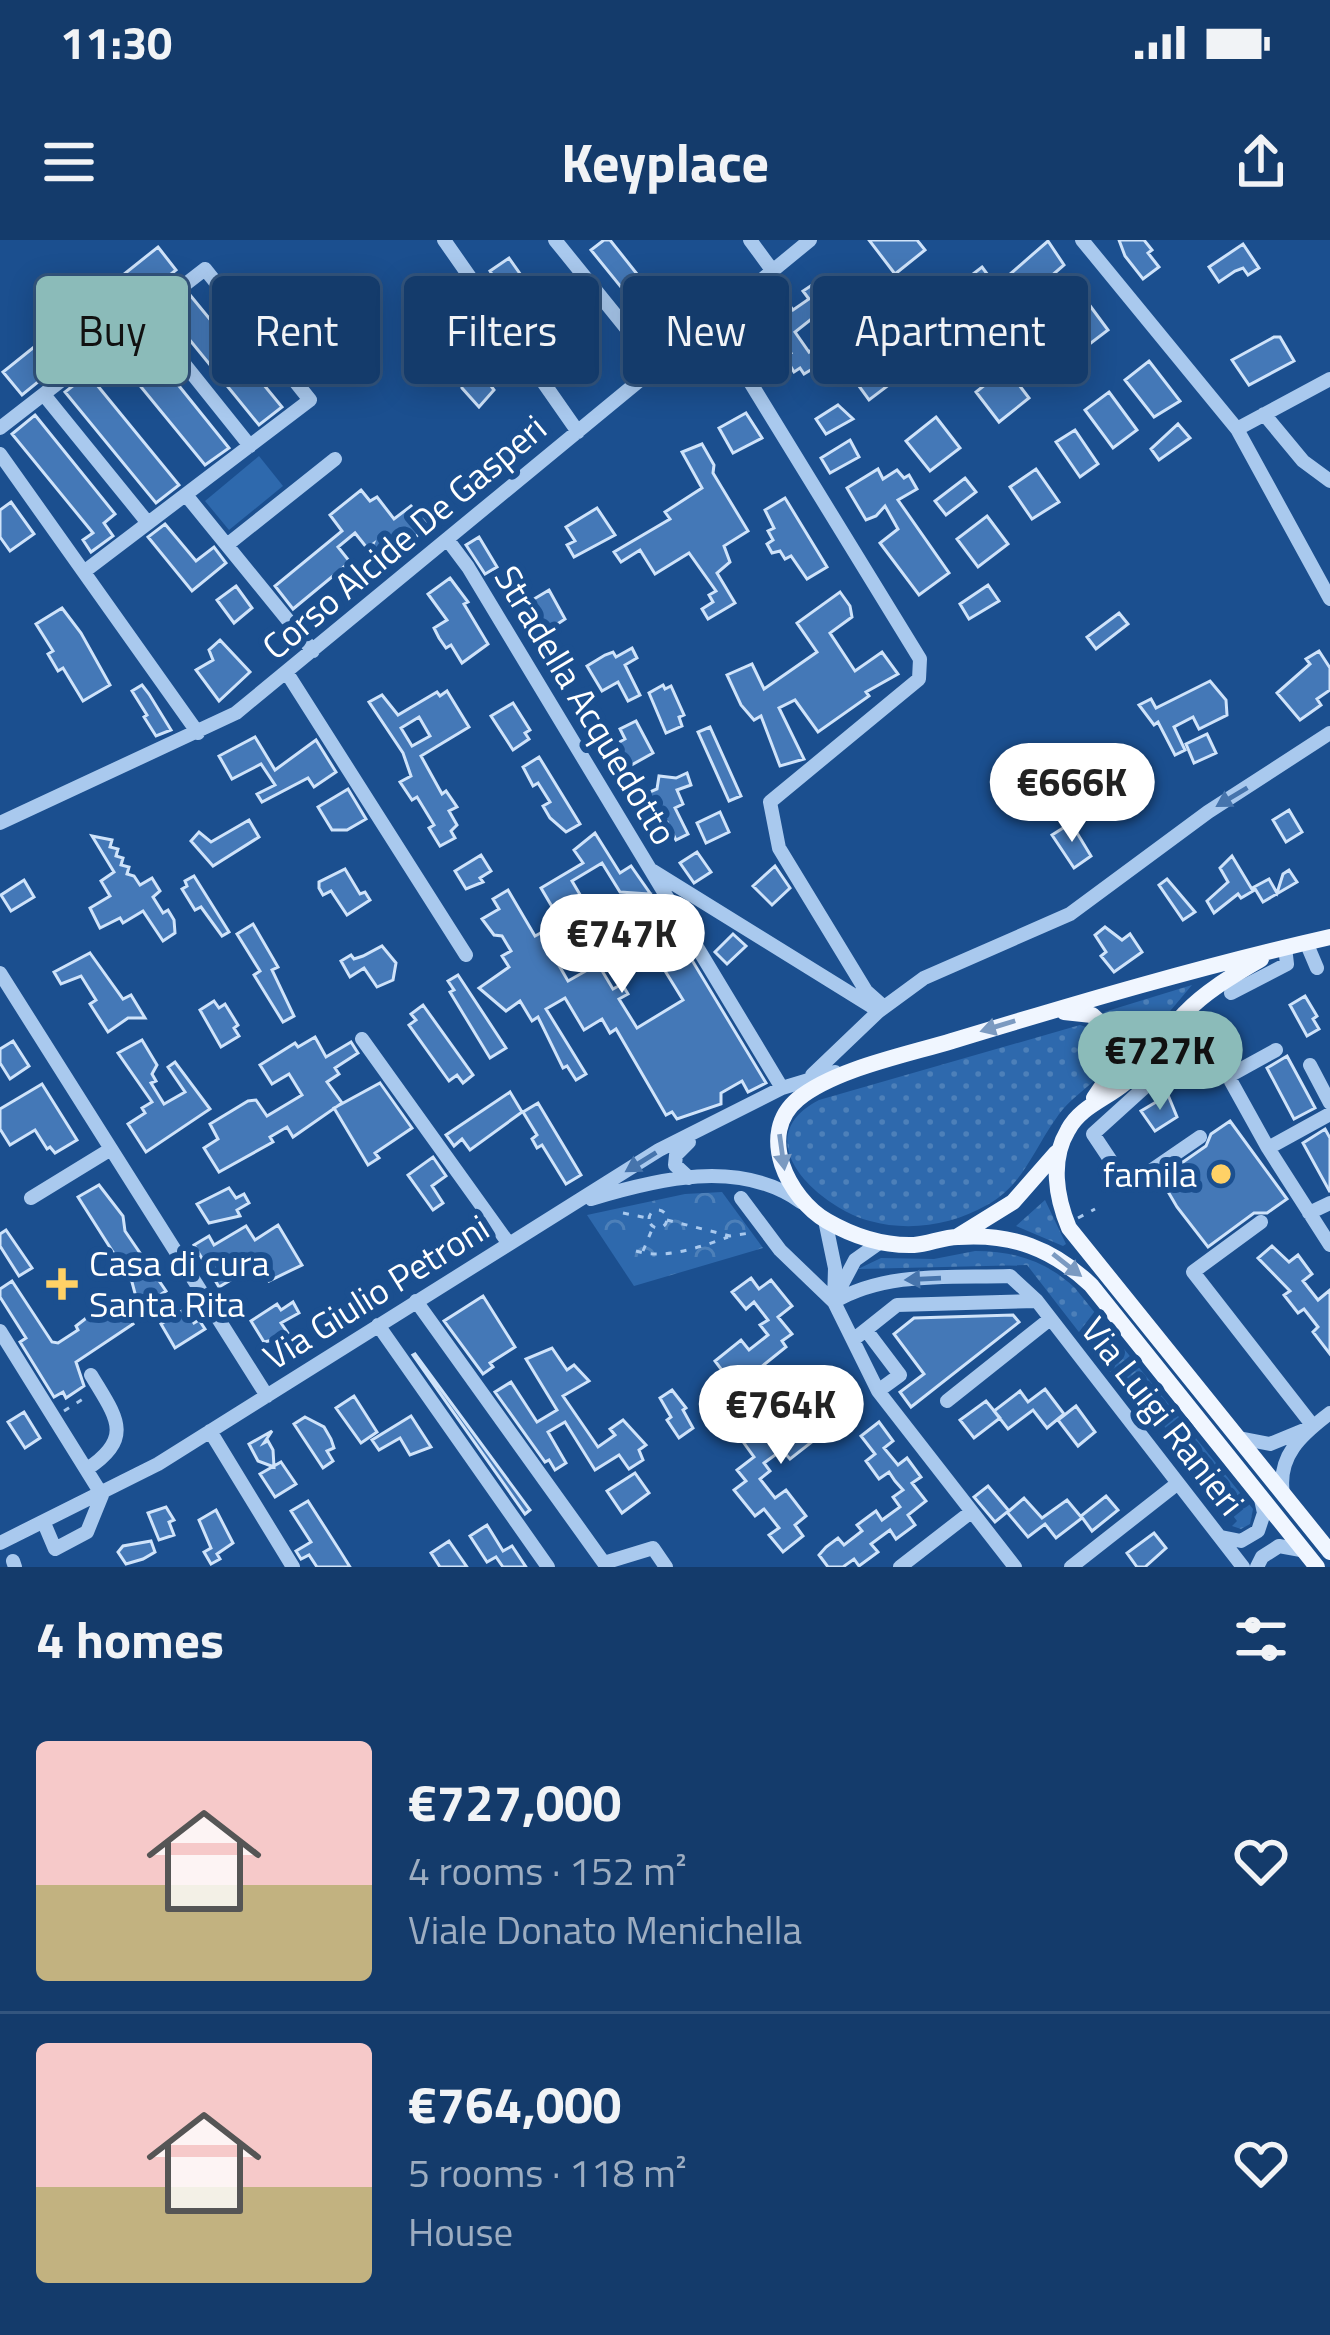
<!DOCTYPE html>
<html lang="en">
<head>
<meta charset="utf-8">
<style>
  :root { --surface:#143b6b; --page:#1d4271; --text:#f1f3f6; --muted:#9dadc1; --line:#33557e; --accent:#8bbbb9 }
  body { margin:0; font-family:"Titillium Web",sans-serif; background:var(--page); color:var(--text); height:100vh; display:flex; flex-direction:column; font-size:45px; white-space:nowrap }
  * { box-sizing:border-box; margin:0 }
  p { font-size:39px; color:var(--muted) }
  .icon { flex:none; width:66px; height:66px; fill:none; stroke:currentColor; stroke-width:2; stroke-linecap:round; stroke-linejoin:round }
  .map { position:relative; height:1327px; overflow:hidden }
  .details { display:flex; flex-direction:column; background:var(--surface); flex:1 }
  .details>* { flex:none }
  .hud { position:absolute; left:36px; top:36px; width:1260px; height:108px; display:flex; gap:24px }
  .price { position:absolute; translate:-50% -102px; padding:0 27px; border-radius:42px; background:#fff; color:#222; font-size:39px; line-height:78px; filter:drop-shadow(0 3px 6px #0008) }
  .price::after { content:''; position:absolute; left:50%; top:72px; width:36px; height:27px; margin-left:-18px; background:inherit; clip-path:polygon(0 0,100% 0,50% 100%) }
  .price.active { background:var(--accent); color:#111 }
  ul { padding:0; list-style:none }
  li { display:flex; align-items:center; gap:36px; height:300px; padding:0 36px }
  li+li { border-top:3px solid var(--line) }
  li span { display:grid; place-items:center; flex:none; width:336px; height:240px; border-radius:12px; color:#555 }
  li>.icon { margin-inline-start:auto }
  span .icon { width:144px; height:144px; fill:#fffc; stroke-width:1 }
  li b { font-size:51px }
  h2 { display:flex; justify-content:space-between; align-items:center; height:144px; padding:0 36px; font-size:51px }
  .tag { padding:0 42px; border-radius:12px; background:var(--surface); box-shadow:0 6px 30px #0003,0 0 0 3px var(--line); font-size:42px; line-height:108px }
  .tag.active { background:var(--accent); color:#111 }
  .status { display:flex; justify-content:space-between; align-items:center; height:84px; padding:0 60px; background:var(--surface); direction:ltr }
  .status svg { height:33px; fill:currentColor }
  header { display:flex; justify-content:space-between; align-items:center; height:156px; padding:0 36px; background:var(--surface); font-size:54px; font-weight:700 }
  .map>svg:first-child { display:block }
  .grass { fill:url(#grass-dots) }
  .park { fill:url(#park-crowns) }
  .garden { fill:#2e69ad }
  .building { fill:#4478b7; stroke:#cfe3fa; stroke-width:3; fill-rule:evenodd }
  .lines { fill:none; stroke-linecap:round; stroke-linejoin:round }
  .path { stroke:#a9c9ee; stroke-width:3; stroke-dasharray:6 9; stroke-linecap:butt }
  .minor { stroke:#a9c9ee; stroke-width:14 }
  .major { stroke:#f0f6ff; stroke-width:16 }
  .oneway { fill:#4674ac }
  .oneway2 { fill:#7b9ac1 }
  .poi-dot { fill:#ffd166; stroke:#1b4f8f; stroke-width:4.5 }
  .labels { text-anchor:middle; stroke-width:12; stroke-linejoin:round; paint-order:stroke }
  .street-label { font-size:36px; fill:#fff; stroke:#1b4f8f }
  .poi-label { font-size:36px; fill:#fff; stroke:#1b4f8f; text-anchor:end }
</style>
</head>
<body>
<div class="status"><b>11:30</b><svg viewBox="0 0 49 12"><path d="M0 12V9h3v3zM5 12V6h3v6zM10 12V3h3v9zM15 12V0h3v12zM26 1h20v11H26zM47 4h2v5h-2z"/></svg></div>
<header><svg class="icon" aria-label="menu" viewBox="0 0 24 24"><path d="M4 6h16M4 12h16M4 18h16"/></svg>Keyplace<svg class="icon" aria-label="share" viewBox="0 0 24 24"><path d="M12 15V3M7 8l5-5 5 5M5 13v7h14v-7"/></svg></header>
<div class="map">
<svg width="1330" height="1327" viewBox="0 0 1330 1327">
  <defs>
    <pattern id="grass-dots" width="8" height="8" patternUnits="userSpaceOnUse" patternTransform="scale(3)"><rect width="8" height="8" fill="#2e69ad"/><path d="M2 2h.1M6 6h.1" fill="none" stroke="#4d80b9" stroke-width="1.8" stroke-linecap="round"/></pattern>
    <pattern id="park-crowns" width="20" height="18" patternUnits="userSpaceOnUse" patternTransform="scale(3)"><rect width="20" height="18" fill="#2e69ad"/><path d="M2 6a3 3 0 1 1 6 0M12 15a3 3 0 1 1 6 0" fill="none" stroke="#4d80b9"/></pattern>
  </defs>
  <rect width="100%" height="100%" fill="#1b4f8f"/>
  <path class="grass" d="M1192 745 1129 820 1122 791 1104 772Z
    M1080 785C1107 792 1116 821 1094 841 1080 853 1065 864 1055 880 1033 911 1023 945 987 965 952 985 909 992 870 981 819 967 744 899 819 860Z
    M1045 960 1066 1004 1063 1006 1016 986Z
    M975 1011C1014 1011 1046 1021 1075 1048L1253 1269 1250 1284 1241 1289 1232 1286 1237 1281 1145 1161 1137 1167 1027 1025 858 1029 881 1018 934 1019Z"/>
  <path class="park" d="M722 952 763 1008 634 1046 587 975 685 954Z"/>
  <path class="garden" d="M259 216 283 246 229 290 205 261Z"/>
  <path class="building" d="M604 0H610L641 39 625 52 591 10Z
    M869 0H917L925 10 895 34Z
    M1119 0H1144L1152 10 1148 13 1159 27 1143 39 1125 16Z
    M1048 1 1064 25 1041 45 1037 41 1023 53 1009 35Z
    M1243 4 1259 28 1248 35 1243 28 1235 31 1219 42 1209 27Z
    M158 7 176 30 22 155 3 132 79 71 91 56 93 59Z
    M509 18 552 79 528 95 490 31Z
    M982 27 993 42 971 59 984 74 953 98 930 67Z
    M818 41 833 62 795 92 809 112 860 73 902 135 869 160 843 124 821 138 814 128 804 134 800 128 794 132 785 117 791 113 777 91 782 88 776 79 790 66 793 70 809 59 803 51Z
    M190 55 282 167 259 185 167 72Z
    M1085 59 1108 90 1066 122 1043 91Z
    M138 95 229 208 205 225 114 114Z
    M1274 97H1280L1294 121 1249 145 1232 120Z
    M1149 121 1180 161 1154 177 1125 140Z
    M1006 128 1029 158 999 182 976 152Z
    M471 132 474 137 481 132 494 150 479 167 462 148 461 139Z
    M88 134 179 245 156 263 65 152Z
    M1109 152 1137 190 1113 208 1085 170Z
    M838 165 853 179 826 194 816 179Z
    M746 173 762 198 733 213 719 188Z
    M35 175 115 274 104 283 113 296 91 312 83 300 93 293 12 194Z
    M936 177 960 208 930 231 906 201Z
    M1178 184 1190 198 1159 220 1151 209Z
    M1075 190 1098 224 1080 237 1056 202Z
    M850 200 859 217 830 233 821 218Z
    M702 204 714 225 713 233 748 291 724 306 730 322 717 333 735 363 708 379 702 369 713 362 709 355 716 351 689 313 655 334 640 310 621 322 614 312 670 279 665 272 702 248 682 212Z
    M878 229 883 239 897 230 904 238 909 235 917 249 898 260 949 333 919 355 880 303 898 289 885 266 876 276 866 280 847 248Z
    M1036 229 1059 262 1032 279 1010 247Z
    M965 238 976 252 946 275 935 261Z
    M361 250 370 261 377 257 394 279 411 266 435 291 425 299 420 293 381 325 370 311 373 304 367 308 355 293 338 307 350 322 293 369 275 346 342 291 330 275Z
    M785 258 827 327 807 339 791 316 785 319 780 311 772 313 767 304 773 300 768 291 774 288 765 270Z
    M11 262 34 294 10 311 0 297V270Z
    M597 268 615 295 574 317 567 305 575 301 566 287Z
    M987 276 1008 304 978 327 957 299Z
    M165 284 196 321 214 307 226 323 192 351 148 297Z
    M479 297 497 327 485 334 466 305Z
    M450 338 468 362 464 364 488 404 462 423 451 405 446 408 439 398 434 388 447 380 428 354Z
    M988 345 999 361 969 379 960 364Z
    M236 346 252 368 234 383 217 360Z
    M549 350 565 379 536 398 519 368Z
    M840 352 850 366 852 377 830 393 855 431 882 412 898 434 866 452 869 456 818 492 795 460 779 468 804 519 780 526 761 476 754 480 741 465 727 435 752 424 764 449 817 412 797 383Z
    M62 368 81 393 110 445 83 461 63 428 58 431 48 414 53 411 36 384Z
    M1119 373 1128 384 1096 409 1087 397Z
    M220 400 250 432 219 461 196 430 213 420 209 410Z
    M632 408 637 418 625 425 640 455 628 461 618 442 602 451 587 426 605 415 613 412 616 417Z
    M1319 411 1330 428V450L1317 459 1321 465 1300 480 1277 453 1310 424 1306 419Z
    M1210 441 1226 460 1227 475 1199 489 1193 477 1174 487 1185 510 1175 515 1158 482 1154 485 1139 465 1151 459 1156 468Z
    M142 445 149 454 171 490 156 496 144 477 147 475 132 451Z
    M663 445 665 449 671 446 684 475 679 477 682 486 666 493 649 453Z
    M447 451 469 487 421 516 442 554 446 551 457 567 449 571 457 585 451 591 455 598 440 606 429 588 434 585 417 557 412 560 400 542 411 536 403 513 369 462 382 455 398 475 437 452 440 456ZM419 477 430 496 412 506 401 488Z
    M513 463 530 490 525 493 529 499 513 510 491 476Z
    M636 481 653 513 619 532 607 509 625 499 620 489Z
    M710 487 741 556 729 561 698 492Z
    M1207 494 1216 513 1194 523 1186 504Z
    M255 497 275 530 316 500 336 532 314 547 308 538 262 562 257 554 275 545 261 524 232 539 219 516Z
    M539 517 580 584 566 592 550 578 543 566 550 562 538 543 533 546 523 527Z
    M687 533 691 545 677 550 683 564 675 568 688 594 676 600 667 582 647 593 631 560 657 549 659 536 676 538Z
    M348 549 366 579 347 590H332L318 567Z
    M1289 570 1302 592 1286 602 1273 580Z
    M720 572 729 592 706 603 697 583Z
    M249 580 259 597 213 626 191 601 199 592 211 602Z
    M1071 583 1091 616 1074 628 1052 595Z
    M595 593 620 633 631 626 659 666 640 662 649 654 620 652 602 623 572 641 582 658 579 660 591 677 596 674 605 690 591 698 620 705 597 719 590 708 581 706 570 688 546 703 568 741 598 724 613 749 622 744 628 754 619 759 637 788 683 760 654 713 666 706 654 685 666 677 766 843 748 852 742 841 721 853V864L677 879 672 872 666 875 616 789 610 793 602 779 584 790 565 758 546 769 586 834 576 840 567 826 563 828 538 777 532 781 520 761 506 771 479 748 509 727 502 716 511 711 502 696 494 695 482 679 499 669 493 659 508 650 535 696 561 682 541 648 583 623 574 610Z
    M92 596 112 600 110 607 118 609 116 616 123 618 121 625 129 627 127 634 134 636 140 645 152 638 160 651 153 657 163 673 168 670 174 680 175 693 163 701 143 671 123 683 120 678 100 688 90 668 110 656 101 641 114 632Z
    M697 612 711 632 694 643 680 623Z
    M481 615 491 631 480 638 483 642 466 649 455 631Z
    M1232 616 1253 651 1241 658 1238 654 1214 673 1207 661 1228 642 1220 628Z
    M775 626 790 648 772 665 753 646Z
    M345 629 360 654 365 652 370 660 347 675 331 651 323 655 319 648V642Z
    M1289 630 1297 642 1263 662 1254 647 1269 639 1277 653 1283 634Z
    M194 636 229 692 222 696 201 667 195 670 182 649 187 646 185 641Z
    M1167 639 1195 672 1183 680 1159 645Z
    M24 640 34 657 11 671 1 655Z
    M253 684 278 727 272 730 294 776 283 782 254 735 260 731 237 694Z
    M1105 687 1122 700 1130 694 1142 712 1114 732 1101 716 1106 712 1095 695Z
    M733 694 746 706 727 724 715 712Z
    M382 706 396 723 393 740 377 747 364 728 350 737 341 721 351 715 354 719 363 716Z
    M90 713 123 759 131 755 145 778H128L108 792 90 764 96 760 81 736 61 744 54 732Z
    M458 735 506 808 490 818 450 752 454 750 448 741Z
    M1305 756 1317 776 1313 779 1319 789 1307 796 1290 765Z
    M214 761 219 768 225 764 238 785 234 788 239 796 221 807 200 770Z
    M423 765 473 835 463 843 457 835 449 841 409 785 416 780 411 774Z
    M315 797 326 817 351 802 358 813 335 828 339 834 327 842 342 863 293 897 287 887 270 897 273 902 219 932 204 908 218 899 210 884 248 861 256 860 267 876 302 855 289 834 272 844 260 825 295 803 298 807Z
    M142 800 157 825 152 834 156 841 151 843 164 864 185 852 168 827 175 822 210 869 146 912 128 884 145 873 142 868 152 862 118 813Z
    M13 801 29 826 10 839 0 823V809Z
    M1287 816 1315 868 1294 879 1267 828Z
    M380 843 412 888 375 913 379 918 368 925 334 868Z
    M42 844 77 900 55 913 50 907 47 909 35 890 10 905 0 889V869Z
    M510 852 522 872 470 910 462 899 454 906 446 895Z
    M1168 855 1177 877 1155 891 1141 871Z
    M538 863 581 935 566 944 542 905 537 908 532 899 537 895 523 872Z
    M1230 881 1287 959 1267 973H1254L1208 1007 1177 967 1160 938 1206 906 1211 894Z
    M1325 889 1330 898V952L1303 903Z
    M433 917 446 936 432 946 443 963 433 970 408 935Z
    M99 945 123 976 125 991 166 1051 128 1076 133 1084 76 1122 84 1146 66 1158 63 1152 54 1157 20 1102 26 1098 0 1057V1049L12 1041 52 1102 58 1103 78 1090 76 1086 107 1062 114 1072 136 1057 132 1042 78 957Z
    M229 948 236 958 244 954 249 963 237 970 240 976 209 983 197 964Z
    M278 985 302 1025 269 1041 258 1024 219 1047 194 1005 209 996 214 1005 246 986 255 1000Z
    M6 990 32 1028 19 1036 0 1006V994Z
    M1272 1006 1289 1022 1298 1015 1312 1034 1303 1041 1318 1060 1330 1050V1114L1313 1092 1318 1087 1304 1069 1298 1073 1284 1055 1290 1051 1258 1018Z
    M751 1038 759 1049 771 1040 792 1066 778 1077 792 1094 782 1101 786 1107 725 1156 713 1141 724 1133 715 1121 741 1100 749 1110 768 1095 760 1085 768 1080 754 1062 746 1069 732 1052Z
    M483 1056 515 1107 490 1123 493 1127 483 1134 444 1081Z
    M293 1062 299 1073 281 1083 290 1096 276 1105 273 1100 264 1102 251 1081 277 1064 281 1070Z
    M185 1069 194 1083 199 1080 205 1089 175 1108 161 1084Z
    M1013 1075 1019 1082 911 1167 900 1152 924 1134 894 1094 914 1078Z
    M552 1108 567 1130 574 1125 589 1141 563 1156 598 1207 615 1195 610 1189 623 1180 646 1205 639 1210 643 1220 629 1229 619 1215 595 1230 565 1182 548 1192 566 1223 555 1230 549 1220 545 1222 495 1152 511 1142 537 1182 557 1170 526 1119Z
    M415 1114 530 1270 525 1274 413 1115Z
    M818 1146 834 1167 815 1184 822 1194 790 1219 782 1210 764 1223 770 1231 760 1239 775 1258 786 1250 806 1276 795 1285 803 1296 783 1312 769 1295 779 1288 764 1269 755 1276 734 1250 746 1241 737 1230 754 1217 744 1203 771 1183 780 1194 801 1179 791 1167Z
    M1045 1149 1064 1174 1047 1188 1033 1170 1008 1189 994 1171 1020 1151 1028 1162Z
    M672 1150 686 1168 683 1170 693 1188 679 1198 667 1180 671 1177 660 1158Z
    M354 1156 377 1192 361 1203 336 1168Z
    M986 1161 1000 1178 974 1198 960 1180Z
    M1076 1166 1095 1192 1078 1206 1058 1180Z
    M24 1172 40 1198 25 1208 8 1182Z
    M411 1176 431 1207 410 1215 400 1198 379 1210 372 1200Z
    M305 1177 324 1187 331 1199 334 1208 327 1211 333 1221 323 1228 294 1184Z
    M879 1182 893 1201 884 1208 898 1225 907 1218 921 1237 912 1243 926 1261 908 1275 915 1285 896 1299 890 1290 871 1304 878 1312 859 1326 854 1319 843 1327H828L819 1315 826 1307 838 1298 844 1305 862 1291 857 1285 876 1271 882 1280 900 1267 893 1257 903 1250 895 1241 889 1232 879 1239 866 1221 875 1214 861 1196Z
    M272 1191 264 1203 268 1201 273 1210 274 1227 258 1221 249 1204Z
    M281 1222 296 1244 275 1257 260 1234Z
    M635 1233 649 1253 622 1273 607 1251Z
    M988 1246 1009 1271 1024 1258 1042 1278 1067 1260 1082 1278 1056 1298 1045 1284 1028 1297 1007 1272 995 1282 974 1257Z
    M1106 1256 1118 1270 1092 1291 1081 1276Z
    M308 1261 340 1311 350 1327H317L309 1315 301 1319 296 1311 311 1302 291 1271Z
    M166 1267 174 1280 169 1282 174 1295 159 1300 148 1273Z
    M216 1270 233 1303 217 1314 220 1319 211 1324 204 1312 211 1308 199 1280Z
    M487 1285 503 1311 512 1306 526 1327H503L496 1317 487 1322 470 1296Z
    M1154 1293 1166 1308 1145 1327H1137L1127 1313Z
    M151 1301 155 1312 143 1319 126 1324 118 1312 123 1306Z
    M449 1301 467 1327H440L431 1313Z"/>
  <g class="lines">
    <path class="path" d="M649 979a9 9 0 1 1 18 0a9 9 0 1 1-18 0Z
      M623 973 647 978
      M1078 978 1095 969
      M667 980 730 996 750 993
      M636 1011C664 1020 701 1007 728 997
      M643 1011 653 987
      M64 1171 86 1157"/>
    <path class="minor" d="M444 0 578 192
      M555 0 656 125
      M750 0 772 30
      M1082 0 1237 189 1330 359
      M146 76 250 206
      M712 80 920 419 919 439 770 562 779 608 866 751 884 767
      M45 156 148 283
      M1264 174 1303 221 1330 241
      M0 188 205 29 310 160 85 331
      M1237 189 1330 139
      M0 214 198 493
      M186 255 313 411
      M447 299 468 327 782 848
      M227 305 335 219
      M287 433 466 715
      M0 583 236 473 810 0
      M653 631 879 771
      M1306 702 1317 728
      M0 733 267 1156
      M1231 753 1287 724 1285 707
      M1174 787 1190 789 1213 809 1268 908 1330 1005
      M362 799 509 1004
      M1310 825 1330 863
      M812 835 879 771 924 738 1070 674 1208 572 1330 493
      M1227 837 1276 810
      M689 902 676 915 675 925 689 938
      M1268 908 1330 874
      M1111 921 1093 894 1157 836 1184 805
      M1130 945 1200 897
      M31 958 111 909
      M741 958 780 1010 834 1062 878 1151 1015 1327
      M591 959C657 939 739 918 801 962
      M1309 973 1330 963
      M825 980 835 1028 834 1062
      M1261 982 1193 1032 1313 1186
      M838 1052 855 1020 879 1003
      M416 1061 604 1323 653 1308 666 1327
      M834 1062C886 1031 951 1038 1010 1036L1037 1061 1243 1327
      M378 1085 548 1327
      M866 1090 900 1135 878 1151
      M0 1091 102 1255 87 1292 55 1309 44 1283
      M853 1100 897 1065 1037 1061
      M947 1161 1050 1079
      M210 1191 293 1327
      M1239 1198 1270 1204 1309 1188
      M87 1229C135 1197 116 1177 91 1135
      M1283 1254C1277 1216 1301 1195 1330 1173
      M1221 1297 1241 1301 1258 1291 1264 1273 1261 1259
      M0 1303 158 1224 659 910 782 848 835 832
      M13 1321 15 1327
      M900 1327 971 1272
      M1071 1327 1178 1243
      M1257 1327 1262 1317 1279 1306 1301 1310"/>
    <path class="major" d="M1261 719C1234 735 1207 750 1185 773 1164 796 1149 822 1125 843 1106 859 1080 867 1068 890 1050 920 1056 957 1069 988L1330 1312
      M1064 772 1092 775 1116 797 1117 824 1094 858
      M958 996 1013 962 1056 913
      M1317 1327 1091 1045C1053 1009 1012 993 958 997 943 997 929 1004 914 1005 883 1006 853 996 827 981 788 958 756 894 798 859 835 829 906 815 952 801 1077 763 1202 726 1330 697"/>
  </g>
  <defs><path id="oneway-solid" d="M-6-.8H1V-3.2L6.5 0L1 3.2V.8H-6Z" transform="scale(3)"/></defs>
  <g class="oneway">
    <use href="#oneway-solid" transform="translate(1232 557) rotate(149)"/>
    <use href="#oneway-solid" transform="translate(641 922) rotate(148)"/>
    <use href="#oneway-solid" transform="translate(923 1039) rotate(177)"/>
  </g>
  <g class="oneway2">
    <use href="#oneway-solid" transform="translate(998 786) rotate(163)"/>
    <use href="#oneway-solid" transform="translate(782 912) rotate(82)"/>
    <use href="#oneway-solid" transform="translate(1067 1025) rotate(38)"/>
  </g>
  <g class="poi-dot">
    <circle cx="1221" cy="934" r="12"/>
    <path d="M56 1026h12v12h12v12h-12v12h-12v-12h-12v-12h12z"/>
  </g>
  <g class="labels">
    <g class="street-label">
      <text transform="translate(404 297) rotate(-40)" y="13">Corso Alcide De Gasperi</text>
      <text transform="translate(586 465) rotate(59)" y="13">Stradella Acquedotto</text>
      <text transform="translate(376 1052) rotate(-32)" y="13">Via Giulio Petroni</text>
      <text transform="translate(1163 1176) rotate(52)" y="13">Via Luigi Ranieri</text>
    </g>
    <g class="poi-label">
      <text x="1197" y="947">famila</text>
      <text x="89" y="1036" text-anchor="start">Casa di cura<tspan x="89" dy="41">Santa Rita</tspan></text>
    </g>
  </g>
</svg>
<b class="price" style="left:1072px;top:605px">€666K</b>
<b class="price" style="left:622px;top:756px">€747K</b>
<b class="price active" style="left:1160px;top:873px">€727K</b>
<b class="price" style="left:781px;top:1227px">€764K</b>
<div class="hud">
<a class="tag active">Buy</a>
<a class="tag">Rent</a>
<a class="tag">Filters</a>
<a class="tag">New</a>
<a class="tag">Apartment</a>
</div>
</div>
<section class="details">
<h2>4 homes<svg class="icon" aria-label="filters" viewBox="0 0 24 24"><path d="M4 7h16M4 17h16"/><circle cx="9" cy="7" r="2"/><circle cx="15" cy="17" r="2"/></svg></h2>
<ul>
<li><span style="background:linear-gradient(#f6c9c9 60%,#c2b280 0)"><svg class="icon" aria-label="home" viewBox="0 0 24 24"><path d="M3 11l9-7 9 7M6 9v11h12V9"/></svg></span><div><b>€727,000</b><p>4 rooms · 152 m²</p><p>Viale Donato Menichella</p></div><svg class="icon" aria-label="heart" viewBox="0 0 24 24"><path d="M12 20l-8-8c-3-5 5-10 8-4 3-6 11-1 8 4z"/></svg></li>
<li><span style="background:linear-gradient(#f6c9c9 60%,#c2b280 0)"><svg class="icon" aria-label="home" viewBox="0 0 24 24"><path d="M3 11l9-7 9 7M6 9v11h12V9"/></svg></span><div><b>€764,000</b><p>5 rooms · 118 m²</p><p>House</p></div><svg class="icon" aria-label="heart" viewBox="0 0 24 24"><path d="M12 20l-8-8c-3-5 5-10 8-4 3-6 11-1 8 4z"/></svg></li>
</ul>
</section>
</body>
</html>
